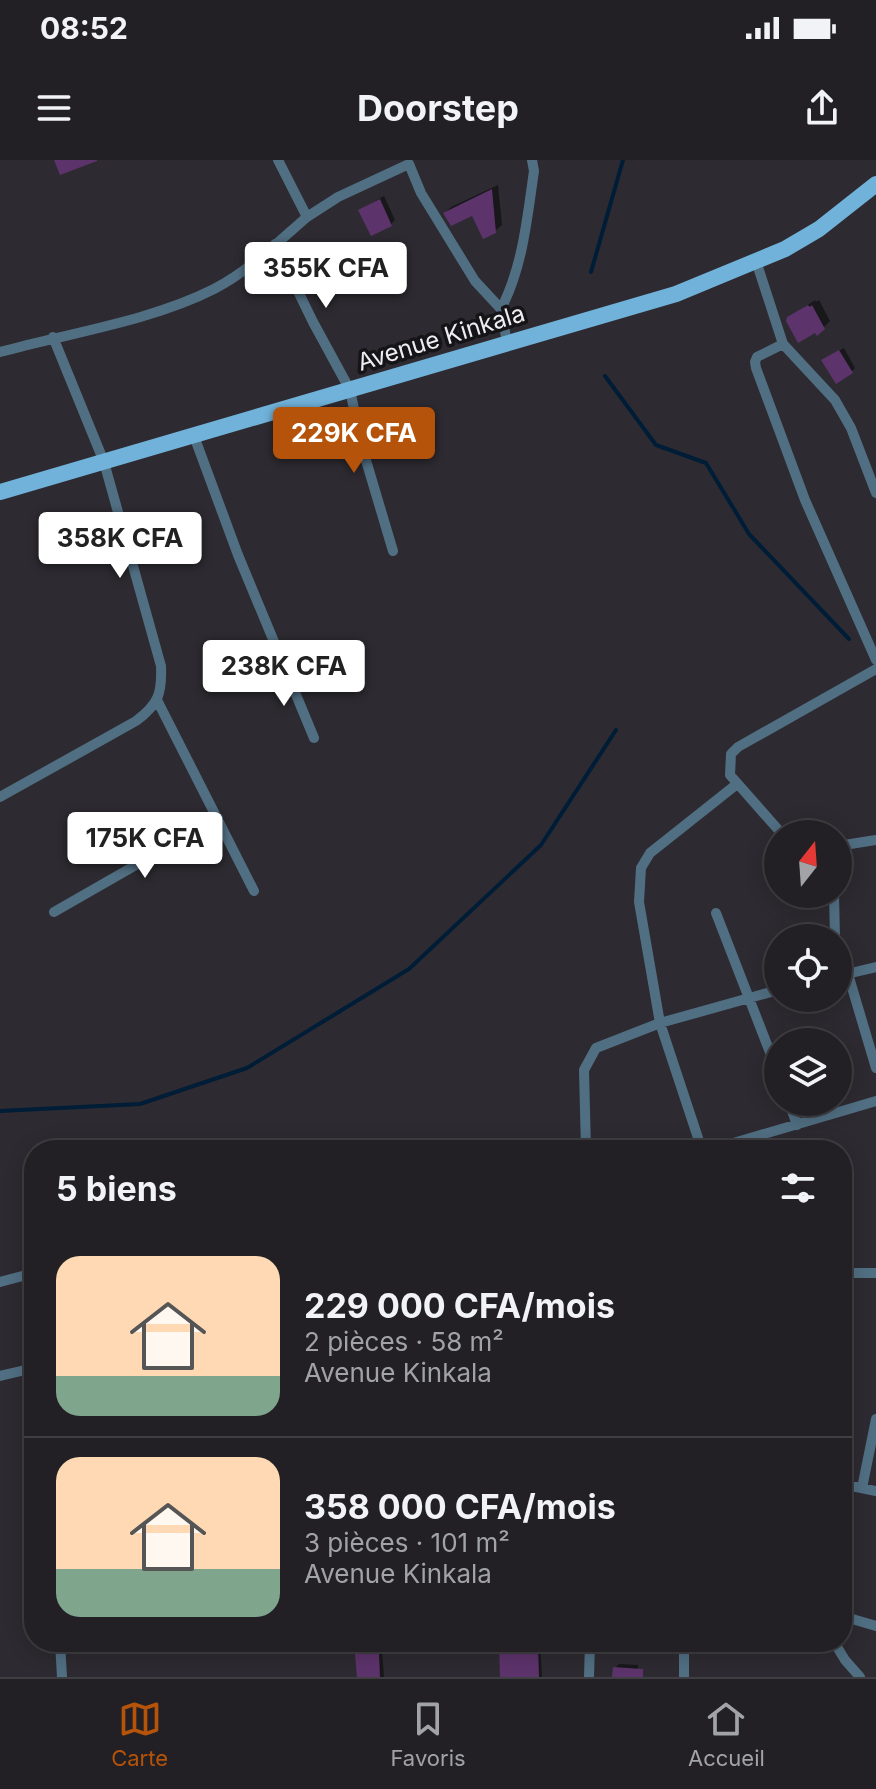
<!DOCTYPE html>
<html lang="fr">
<head>
<meta charset="utf-8">
<style>
  :root { --surface:#222025; --page:#2e2d32; --text:#f1f3f6; --muted:#a2a3a7; --line:#3f3e42; --accent:#b45309 }
  body { margin:0; font-family:Inter,sans-serif; background:var(--page); color:var(--text); height:100vh; display:flex; flex-direction:column; font-size:30px; white-space:nowrap }
  * { box-sizing:border-box; margin:0 }
  p { font-size:26px; color:var(--muted) }
  .icon { flex:none; width:44px; height:44px; fill:none; stroke:currentColor; stroke-width:2; stroke-linecap:round; stroke-linejoin:round }
  .map { position:relative; flex:1; overflow:hidden }
  .side { position:absolute; left:24px; top:980px; width:828px; height:512px; display:flex; flex-direction:column; background:var(--surface); border-radius:32px; box-shadow:0 4px 20px #0003,0 0 0 2px var(--line) }
  .side>* { flex:none }
  .needle { width:52px; rotate:17deg }
  .controls { position:absolute; left:764px; top:660px; display:grid; gap:16px }
  .controls a { display:grid; place-items:center; width:88px; height:88px; border-radius:50%; background:var(--surface); box-shadow:0 4px 20px #0003,0 0 0 2px var(--line); font-size:40px }
  .price { position:absolute; translate:-50% -68px; padding:0 18px; border-radius:8px; background:#fff; color:#222; font-size:26px; line-height:52px; filter:drop-shadow(0 2px 4px #0008) }
  .price::after { content:''; position:absolute; left:50%; top:48px; width:24px; height:18px; margin-left:-12px; background:inherit; clip-path:polygon(0 0,100% 0,50% 100%) }
  .price.on { background:var(--accent); color:#fff }
  ul { padding:0; list-style:none }
  li { display:flex; align-items:center; gap:24px; height:200px; padding:0 32px }
  li+li { border-top:2px solid var(--line) }
  li span { display:grid; place-items:center; flex:none; width:224px; height:160px; border-radius:24px; color:#555 }
  li>.icon { margin-inline-start:auto }
  span .icon { width:96px; height:96px; fill:#fffc; stroke-width:1 }
  li b { font-size:34px }
  h2 { display:flex; justify-content:space-between; align-items:center; height:96px; padding:0 32px; font-size:34px }
  .status { display:flex; justify-content:space-between; align-items:center; height:56px; padding:0 40px; background:var(--surface); direction:ltr }
  .status svg { height:22px; fill:currentColor }
  header { display:flex; justify-content:space-between; align-items:center; height:104px; padding:0 32px; background:var(--surface); font-size:36px; font-weight:700 }
  .menu { display:flex; justify-content:space-around; align-items:center; height:112px; border-top:2px solid var(--line); background:var(--surface); font-size:22px; color:var(--muted) }
  .menu a { display:grid; justify-items:center; gap:4px }
  .menu .on { color:var(--accent) }
  .map>svg:first-child { display:block }
  .shadow { fill:#0007 }
  .lines { fill:none; stroke-linecap:round; stroke-linejoin:round }
  .stream { stroke:#001d37; stroke-width:4 }
  .building { fill:#5d336c }
  .minor { stroke:#516f83; stroke-width:10 }
  .primary { stroke:#71b2da; stroke-width:16 }
  .labels { text-anchor:middle; stroke-width:7; stroke-linejoin:round; paint-order:stroke }
  .street-label { font-size:24px; fill:#eeedf1; stroke:#151417 }
</style>
</head>
<body>
<div class="status"><b>08:52</b><svg viewBox="0 0 49 12"><path d="M0 12V9h3v3zM5 12V6h3v6zM10 12V3h3v9zM15 12V0h3v12zM26 1h20v11H26zM47 4h2v5h-2z"/></svg></div>
<header><svg class="icon" aria-label="menu" viewBox="0 0 24 24"><path d="M4 6h16M4 12h16M4 18h16"/></svg>Doorstep<svg class="icon" aria-label="share" viewBox="0 0 24 24"><path d="M12 15V3M7 8l5-5 5 5M5 13v7h14v-7"/></svg></header>
<div class="map">
<svg width="876" height="1517" viewBox="0 0 876 1517">
  <rect width="100%" height="100%" fill="#2d2b31"/>
  <path class="shadow" d="M498 25 502 65 495 71 473 54 445 53 451 47Z
    M384 36 395 60 391 64 360 50Z
    M815 140 816 142 819 140 830 161 818 173 789 158Z
    M844 188 855 208 851 212 828 197Z
    M502 1482H513V1485L540 1483 542 1517H502Z
    M382 1490 384 1517H359L357 1495 361 1491Z
    M619 1504 638 1505 637 1517H614L615 1508Z"/>
  <g class="lines">
    <path class="stream" d="M591 112 623 0
      M605 216 656 285 706 303 749 374 849 479
      M0 951 140 944 247 908 409 809 541 685 616 570"/>
  </g>
  <path class="building" d="M54 0H97V1L60 15Z
    M492 29 496 73 483 79 472 56 451 66 443 53Z
    M380 39 392 66 371 76 358 50Z
    M808 145 810 147 812 145 825 169 817 176 815 173 798 183 786 161 787 157Z
    M839 190 853 213 836 224 821 200Z
    M510 1482V1487L538 1485 539 1517H500L499 1483Z
    M379 1493 380 1517H357L355 1494Z
    M613 1507 643 1509V1517H612Z"/>
  <g class="lines">
    <path class="minor" d="M278 0 307 57 338 37 409 4 421 33 475 121 501 149 507 183
      M275 84 313 162 350 230 362 287 393 391
      M756 101 783 184 757 197 755 202 756 208 805 340 876 500
      M501 149C523 106 527 59 534 11L532 0
      M783 184 835 240 851 268 876 333
      M0 192C69 173 151 161 214 129 249 111 278 82 307 57
      M194 276 238 395 314 578
      M157 540 254 731
      M0 637 136 561C159 544 162 533 161 506L104 302 53 177
      M782 674 730 615 731 594 738 587 876 509
      M838 686 876 680
      M834 734 835 778
      M54 752 218 658
      M716 753 778 913
      M848 814 876 908
      M838 816 876 807
      M789 942 797 965
      M586 990 584 910 596 888 660 863 778 830
      M702 990 660 863 639 742 641 708 650 693 737 624
      M710 990 876 941
      M842 1113H876
      M0 1122 34 1113
      M0 1216 34 1208
      M842 1324 876 1331
      M862 1328 876 1259
      M842 1362 850 1325
      M842 1456 876 1466
      M60 1482 62 1517
      M684 1482V1517
      M834 1482 845 1500 860 1517
      M589 1517 590 1482"/>
    <path class="primary" d="M0 332 676 134 785 89 819 69 876 24"/>
  </g>
  <g class="labels">
    <g class="street-label">
      <text transform="translate(441 178) rotate(-17)" y="8">Avenue Kinkala</text>
    </g>
  </g>
</svg>
<div class="controls">
<a><svg class="needle" viewBox="-14 -14 28 28"><path d="M0-13l5 13h-10z" fill="#e53935"/><path d="M0 13l5-13h-10z" fill="#a2a3a7"/></svg></a>
<a><svg class="icon" aria-label="locate" viewBox="0 0 24 24"><circle cx="12" cy="12" r="6"/><path d="M12 2v4M12 18v4M2 12h4M18 12h4"/></svg></a>
<a><svg class="icon" aria-label="layers" viewBox="0 0 24 24"><path d="M12 4l9 5-9 5-9-5zM3 14l9 5 9-5"/></svg></a>
</div>
<b class="price" style="left:326px;top:150px">355K CFA</b>
<b class="price on" style="left:354px;top:315px">229K CFA</b>
<b class="price" style="left:120px;top:420px">358K CFA</b>
<b class="price" style="left:284px;top:548px">238K CFA</b>
<b class="price" style="left:145px;top:720px">175K CFA</b>
<section class="side">
<h2>5 biens<svg class="icon" aria-label="filters" viewBox="0 0 24 24"><path d="M4 7h16M4 17h16"/><circle cx="9" cy="7" r="2"/><circle cx="15" cy="17" r="2"/></svg></h2>
<ul>
<li><span style="background:linear-gradient(#ffd9b3 75%,#7fa58c 0)"><svg class="icon" aria-label="home" viewBox="0 0 24 24"><path d="M3 11l9-7 9 7M6 9v11h12V9"/></svg></span><div><b>229 000 CFA/mois</b><p>2 pièces · 58 m²</p><p>Avenue Kinkala</p></div></li>
<li><span style="background:linear-gradient(#ffd9b3 70%,#7fa58c 0)"><svg class="icon" aria-label="home" viewBox="0 0 24 24"><path d="M3 11l9-7 9 7M6 9v11h12V9"/></svg></span><div><b>358 000 CFA/mois</b><p>3 pièces · 101 m²</p><p>Avenue Kinkala</p></div></li>
</ul>
</section>
</div>
<nav class="menu">
<a class="on"><svg class="icon" aria-label="map" viewBox="0 0 24 24"><path d="M3 6l6-2 6 2 6-2v14l-6 2-6-2-6 2zM9 4v14M15 6v14"/></svg>Carte</a>
<a><svg class="icon" aria-label="saved" viewBox="0 0 24 24"><path d="M7 4h10v16l-5-4-5 4z"/></svg>Favoris</a>
<a><svg class="icon" aria-label="home" viewBox="0 0 24 24"><path d="M3 11l9-7 9 7M6 9v11h12V9"/></svg>Accueil</a>
</nav>
</body>
</html>
